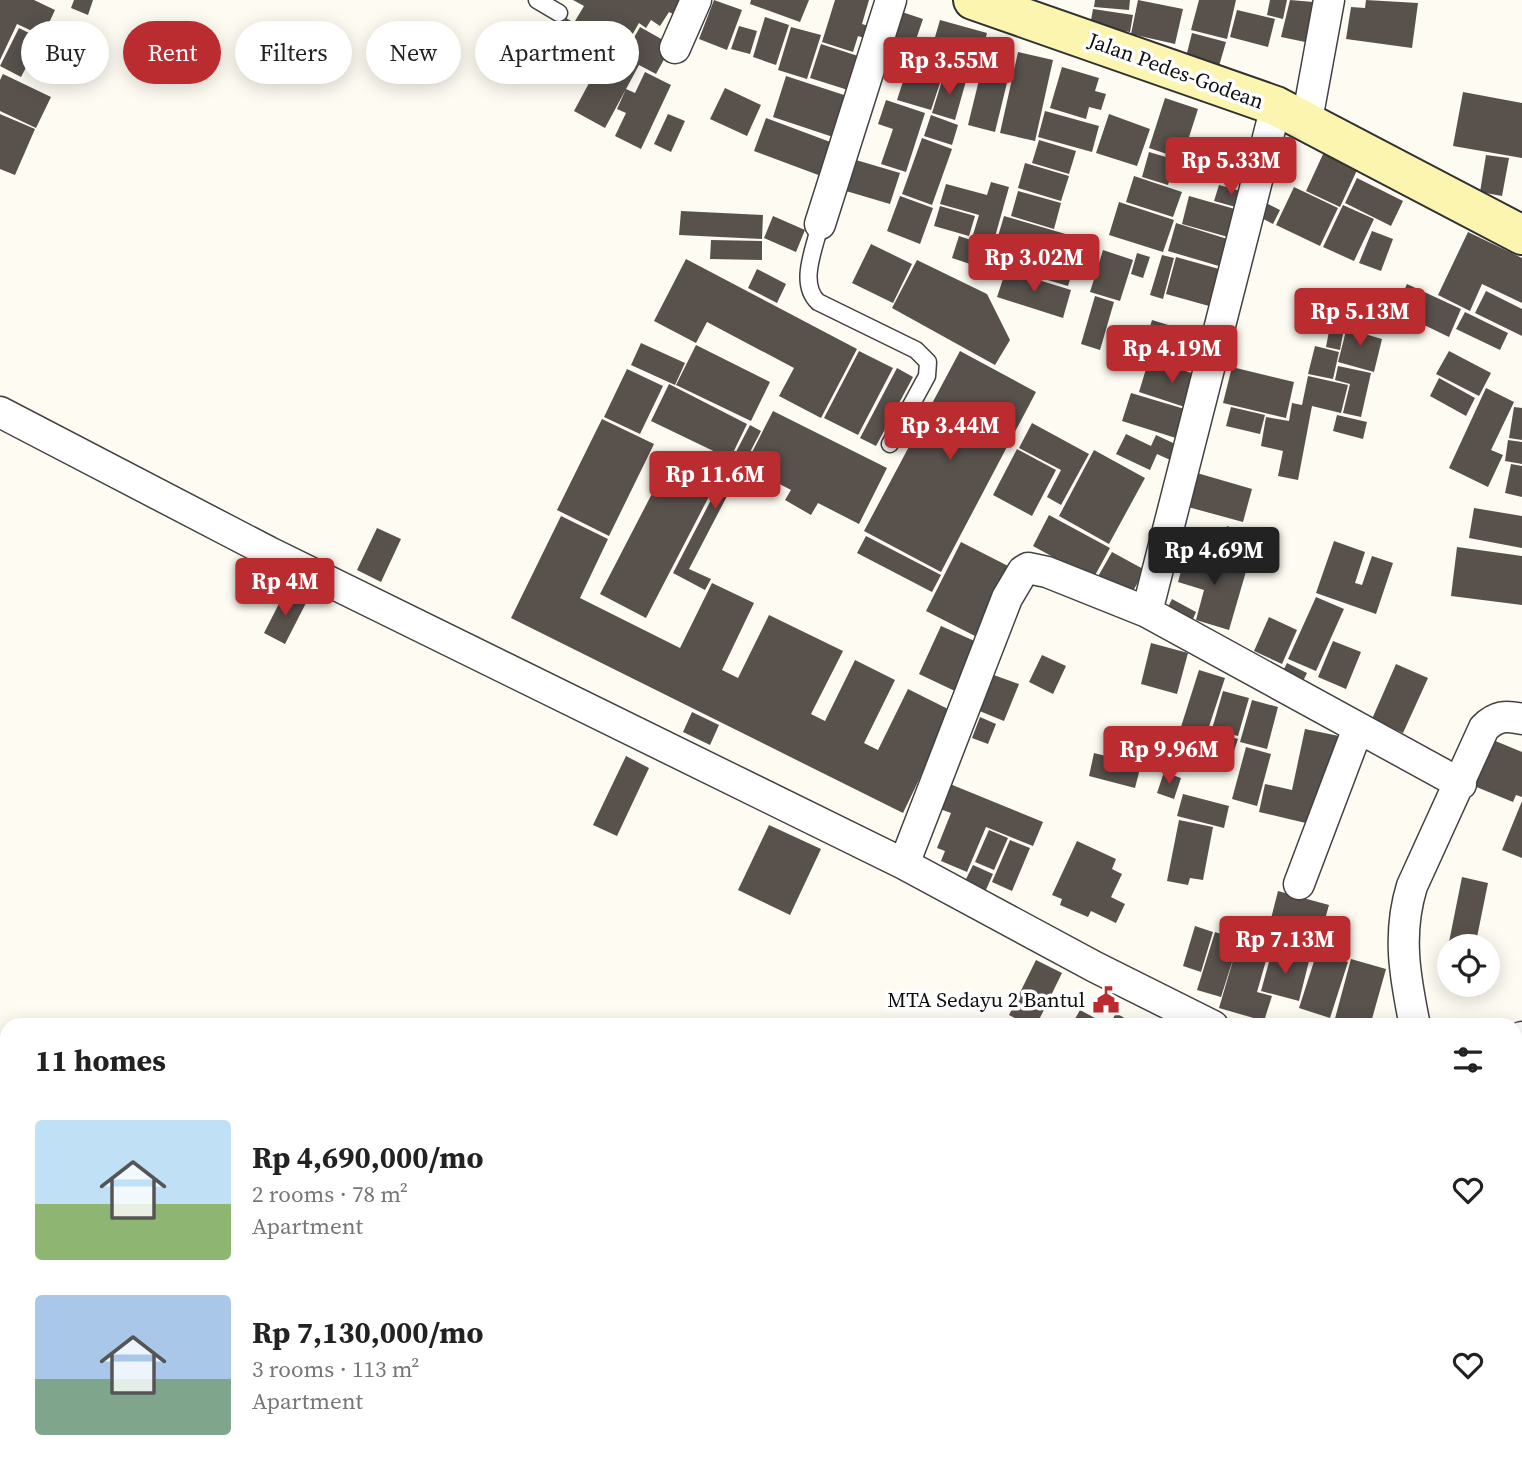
<!DOCTYPE html>
<html lang="en">
<head>
<meta charset="utf-8">
<style>
  :root { --surface:#fff; --page:#f6f6f6; --text:#222; --muted:#767676; --accent:#bb2c30 }
  body { margin:0; font-family:"Source Serif 4",serif; background:var(--page); color:var(--text); height:100vh; display:flex; flex-direction:column; font-size:26px; white-space:nowrap }
  * { box-sizing:border-box; margin:0 }
  p { font-size:23px; color:var(--muted) }
  .icon { flex:none; width:38px; height:38px; fill:none; stroke:currentColor; stroke-width:2; stroke-linecap:round; stroke-linejoin:round }
  .map { position:relative; flex:1; overflow:hidden }
  .panel { position:absolute; left:0px; top:1018px; width:1522px; height:450px; display:flex; flex-direction:column; background:var(--surface); border-radius:21px 21px 0 0; box-shadow:0 4px 18px #0003 }
  .panel>* { flex:none }
  .top-card { position:absolute; left:21px; top:21px; width:700px; height:63px; display:flex; gap:14px }
  .buttons { position:absolute; left:1437px; top:934px; display:grid; gap:14px }
  .buttons a { display:grid; place-items:center; width:63px; height:63px; border-radius:50%; background:var(--surface); box-shadow:0 4px 18px #0003; font-size:35px }
  .price { position:absolute; translate:-50% -60px; padding:0 16px; border-radius:7px; background:var(--accent); color:#fff; font-size:23px; line-height:46px; filter:drop-shadow(0 2px 4px #0008) }
  .price::after { content:''; position:absolute; left:50%; top:42px; width:21px; height:16px; margin-left:-10px; background:inherit; clip-path:polygon(0 0,100% 0,50% 100%) }
  .price.active { background:#222; color:#fff }
  ul { padding:0; list-style:none }
  li { display:flex; align-items:center; gap:21px; height:175px; padding:0 35px }
  li span { display:grid; place-items:center; flex:none; width:196px; height:140px; border-radius:7px; color:#555 }
  li>.icon { margin-inline-start:auto }
  span .icon { width:84px; height:84px; fill:#fffc; stroke-width:1 }
  li b { font-size:30px }
  h2 { display:flex; justify-content:space-between; align-items:center; height:84px; padding:0 35px; font-size:30px }
  .pill { padding:0 24px; border-radius:32px; background:var(--surface); box-shadow:0 4px 18px #0003; font-size:24px; line-height:63px }
  .pill.active { background:var(--accent); color:#fff }
  .map>svg:first-child { display:block }
  .building { fill:#58514c }
  .lines { fill:none; stroke-linecap:round; stroke-linejoin:round }
  .lane-casing { stroke:#424242; stroke-width:19 }
  .street-casing { stroke:#424242; stroke-width:33 }
  .secondary-casing { stroke:#313131; stroke-width:42 }
  .lane { stroke:#fff; stroke-width:16 }
  .street { stroke:#fff; stroke-width:30 }
  .secondary { stroke:#fbf5b0; stroke-width:38 }
  .labels { text-anchor:middle; stroke-width:7; stroke-linejoin:round; paint-order:stroke }
  .street-label { font-size:21px; fill:#0f0f0f; stroke:#fff }
  .poi-label { font-size:21px; fill:#0f0f0f; stroke:#fff; text-anchor:end }
</style>
</head>
<body>
<div class="map">
<svg width="1522" height="1467" viewBox="0 0 1522 1467">
  <rect width="100%" height="100%" fill="#fefcf2"/>
  <path class="building" d="M0 0H34L55 10 43 36 17 24 0 60Z
    M74 0H93L88 15 71 8Z
    M573 0H683L675 15 669 12 660 26 651 20 646 28 639 23 624 49 575 21 584 6Z
    M714 0 742 10 727 50 699 39Z
    M751 0H809L800 22 750 4Z
    M835 0H869L862 24 878 29 874 41 858 36 853 52 822 42Z
    M1095 0H1130L1129 10 1094 7Z
    M1138 0 1183 9 1175 44 1131 34Z
    M1199 0H1236L1227 39 1191 30Z
    M1270 0H1287L1283 19 1267 15Z
    M1290 0 1325 3 1315 44 1281 37Z
    M1366 0 1418 3 1412 48 1346 39 1351 7 1365 8Z
    M1093 9 1133 15 1130 32 1090 26Z
    M1237 10 1275 19 1268 47 1230 37Z
    M902 12 923 19 906 69 885 61Z
    M765 17 789 25 776 65 753 57Z
    M566 18 609 43 598 62 567 45 571 38 559 31Z
    M940 20 987 33 974 81 926 68Z
    M739 26 757 31 750 54 731 49Z
    M640 27 672 45 656 74 639 65 605 128 574 111 610 44 626 52Z
    M791 27 821 35 807 79 778 70Z
    M19 28 41 39 21 77 0 66Z
    M1192 33 1226 42 1219 66 1186 57Z
    M821 44 858 56 848 90 810 78Z
    M987 47 1014 54 995 132 968 125Z
    M1018 52 1053 60 1035 141 1000 133Z
    M1062 67 1099 78 1095 91 1106 94 1101 110 1089 107 1086 119 1050 108Z
    M907 69 941 80 931 110 897 100Z
    M645 72 671 85 641 149 615 136 626 113 617 109 626 89 635 93Z
    M3 74 51 97 36 128 0 111V80Z
    M944 74 966 81 955 120 932 113Z
    M786 76 847 96 833 137 773 117Z
    M725 88 761 105 747 136 710 119Z
    M1463 92 1522 103V158L1453 146Z
    M1165 98 1198 109 1182 159 1149 148Z
    M886 100 925 113 906 172 881 164 893 129 878 124Z
    M1045 111 1099 126 1092 152 1038 137Z
    M0 114 35 129 15 175 0 169Z
    M668 114 685 121 671 152 654 144Z
    M1109 114 1150 129 1137 166 1096 153Z
    M931 115 958 125 952 145 924 136Z
    M766 118 833 143 821 176 754 151Z
    M922 138 952 149 932 205 902 194Z
    M1039 140 1076 151 1069 174 1032 163Z
    M1149 152 1176 160 1168 185 1142 177Z
    M1324 152 1358 168 1340 207 1306 191Z
    M1486 155 1509 158 1502 196 1480 192Z
    M856 160 900 173 890 204 846 191Z
    M1025 163 1069 176 1061 201 1018 188Z
    M1134 176 1182 192 1173 217 1126 202Z
    M1357 178 1403 201 1391 226 1345 203Z
    M991 182 1009 187 993 244 972 238 979 215 940 204 946 184 987 195Z
    M1219 185 1248 193 1243 209 1214 201Z
    M1294 187 1338 208 1320 246 1276 225Z
    M1018 191 1061 203 1054 229 1011 216Z
    M900 196 933 208 920 244 887 231Z
    M1189 196 1242 211 1235 239 1182 224Z
    M1260 200 1280 210 1273 224 1254 214Z
    M1119 202 1174 220 1163 252 1109 235Z
    M1343 205 1374 219 1354 261 1323 247Z
    M940 206 975 216 969 236 934 226Z
    M681 211 763 215 762 239 679 235Z
    M773 216 805 230 796 252 764 238Z
    M1004 216 1086 240 1078 267 996 243Z
    M1176 223 1237 242 1229 269 1168 251Z
    M1372 231 1393 239 1381 271 1359 263Z
    M1468 232 1522 258V303L1482 284 1470 311 1438 295Z
    M959 236 992 247 985 269 952 258Z
    M711 240 762 241V260L710 259Z
    M871 244 912 264 893 303 852 283Z
    M1012 249 1074 267 1068 286 1007 268Z
    M1103 250 1133 260 1120 301 1090 292Z
    M1137 253 1150 257 1143 278 1131 274Z
    M1162 255 1174 258 1163 299 1150 295Z
    M1176 257 1219 269 1209 306 1166 294Z
    M686 259 857 349 821 418 779 396 794 368 707 322 696 343 654 321Z
    M917 260 987 294 1010 340 995 365 892 308Z
    M757 269 786 284 777 303 748 288Z
    M1006 270 1071 290 1063 318 997 297Z
    M1407 284 1461 309 1449 337 1395 311Z
    M1486 291 1522 309V336L1475 313Z
    M1095 296 1114 302 1100 350 1081 344Z
    M1465 312 1508 333 1500 350 1456 329Z
    M1332 315 1346 318 1340 350 1326 347Z
    M1349 319 1360 322 1358 332 1382 339 1374 372 1338 362Z
    M1152 320 1214 339 1205 371 1142 353Z
    M641 343 685 363 675 385 631 365Z
    M696 345 770 382 751 421 676 385Z
    M1315 346 1339 352 1333 379 1308 374Z
    M859 351 893 368 858 435 824 418Z
    M960 351 1036 392 941 572 864 531Z
    M1449 351 1491 373 1479 396 1436 374Z
    M1149 359 1204 377 1194 410 1139 392Z
    M1338 366 1371 373 1361 417 1343 413 1350 384 1335 380Z
    M1232 367 1294 382 1286 418 1223 403Z
    M897 368 913 377 876 446 860 438Z
    M627 369 663 386 640 434 604 417Z
    M1308 376 1348 385 1341 413 1312 406 1298 480 1278 476 1283 451 1261 446 1266 417 1289 421 1292 403 1302 405Z
    M1439 378 1475 398 1466 416 1430 396Z
    M669 384 747 424 730 459 651 421Z
    M1486 388 1514 402 1491 450 1503 455 1488 487 1449 468Z
    M1131 393 1188 410 1179 439 1122 421Z
    M1231 407 1265 415 1260 434 1226 426Z
    M1514 407 1522 408V440L1509 438Z
    M773 411 887 468 859 524 818 503 811 515 785 500 791 490 745 466Z
    M1337 415 1367 422 1363 439 1333 431Z
    M602 419 654 444 609 536 557 510Z
    M1032 423 1089 454 1061 505 1047 497 1061 470 1019 448Z
    M750 425 761 431 689 569 711 579 705 590 673 573Z
    M1126 434 1151 446 1156 435 1186 449 1179 464 1157 454 1150 470 1116 454Z
    M1508 440 1522 442V464L1505 461Z
    M1017 449 1056 470 1032 516 993 495Z
    M1094 450 1145 478 1109 544 1059 516Z
    M672 455 718 479 646 618 600 594Z
    M1511 464 1522 466V497L1505 493Z
    M1197 473 1252 489 1243 522 1188 507Z
    M1474 508 1522 516V548L1469 538Z
    M1049 515 1110 548 1093 579 1033 546Z
    M561 516 608 539 580 598 680 648 712 583 754 603 722 670 738 678 769 615 843 651 811 714 825 721 855 660 895 680 864 743 878 750 908 689 952 711 903 813 511 618Z
    M1227 526 1265 540 1254 568 1217 554Z
    M377 528 401 539 381 582 357 570Z
    M866 536 941 575 932 592 857 553Z
    M1334 541 1365 552 1355 583 1362 585 1372 556 1393 563 1376 614 1316 593Z
    M961 542 1012 568 977 637 926 611Z
    M1457 547 1522 556V605L1451 596Z
    M1187 550 1247 568 1229 630 1196 620 1204 590 1178 582Z
    M1112 552 1145 570 1129 598 1096 580Z
    M285 592 306 603 285 644 264 633Z
    M1316 597 1344 609 1316 671 1288 659Z
    M1172 599 1196 612 1189 628 1164 615Z
    M1269 617 1297 630 1282 664 1254 651Z
    M941 626 979 643 957 692 919 674Z
    M1333 641 1361 652 1346 689 1318 677Z
    M1151 643 1188 653 1177 694 1141 684Z
    M1042 655 1066 666 1053 694 1029 682Z
    M1287 663 1307 673 1300 687 1280 677Z
    M1396 664 1428 678 1403 733 1372 719Z
    M1199 670 1225 678 1198 760 1173 752Z
    M991 674 1019 684 1004 721 977 710Z
    M1223 691 1249 698 1238 736 1212 729Z
    M1252 700 1278 707 1267 749 1240 742Z
    M692 712 719 725 710 745 683 732Z
    M980 717 996 724 988 744 972 738Z
    M1129 729 1149 734 1135 788 1089 776 1094 753 1121 760Z
    M1305 729 1339 736 1326 797 1316 795 1310 824 1259 812 1265 784 1292 790Z
    M1212 731 1238 739 1229 766 1204 759Z
    M1493 740 1522 752V797L1516 795 1513 802 1474 786Z
    M1246 747 1271 754 1257 806 1232 799Z
    M626 756 649 768 617 836 593 825Z
    M1164 772 1181 778 1174 799 1157 793Z
    M950 784 1043 822 1033 846 986 827 967 872 941 861 945 851 937 848 951 813 940 809Z
    M1183 794 1229 806 1224 828 1177 816Z
    M1522 801V858L1502 850Z
    M1179 820 1213 827 1203 880 1190 878 1188 885 1167 881Z
    M769 825 821 849 790 915 738 890Z
    M989 830 1008 838 994 870 975 862Z
    M1010 840 1030 848 1012 891 992 882Z
    M1077 841 1116 859 1112 869 1122 874 1111 897 1125 904 1116 923 1091 911 1088 917 1060 905 1062 899 1052 895Z
    M973 865 993 874 985 892 964 883Z
    M1462 877 1488 883 1475 947H1448Z
    M1278 891 1329 905 1315 955 1265 942Z
    M1195 926 1213 932 1201 972 1183 966Z
    M1215 932 1269 950 1257 992 1272 996 1264 1021 1219 1008 1236 950 1221 997 1197 990Z
    M1272 951 1309 961 1299 1001 1261 991Z
    M1317 952 1348 962 1330 1018 1299 1008Z
    M1351 959 1386 969 1370 1026H1333Z
    M1036 960 1062 973 1036 1026H1030L1009 1015Z
    M1080 1010 1106 1024 1105 1026H1071Z
    M1116 1013 1138 1026H1109Z
    M1519 1223 1522 1224V1270L1516 1267V1230Z
    M780 1461H812L815 1463 813 1467H777Z"/>
  <g class="lines">
    <g class="lane-casing">
      <path id="lane" d="M537 0 559 13
        M820 224C815 248 798 283 818 302L916 350 928 362 927 376 890 444"/>
    </g>
    <g class="street-casing">
      <path id="street" d="M675 48 696 0
        M1307 120 1329 0
        M820 224 891 0
        M0 412 269 552 904 864 1095 967 1213 1026
        M1147 612 1276 106
        M904 864 1007 598 1023 571 1028 568 1047 572 1147 612 1461 784
        M1299 884 1358 728
        M1415 1026C1405 977 1397 934 1412 886L1484 728C1496 716 1506 715 1522 719
        M1516 1048 1522 1037
        M0 1107 7 1111
        M1516 1175 1522 1178
        M654 1461 664 1467"/>
    </g>
    <g class="secondary-casing">
      <path id="secondary" d="M973 0 1276 106 1522 235"/>
    </g>
    <use href="#lane" class="lane"/>
    <use href="#street" class="street"/>
    <use href="#secondary" class="secondary"/>
  </g>
  <defs>
    <g id="civic-bare" transform="scale(2.1)"><path d="M-.6-6.5H3V-4.5H.6V-3L4-1V1h2V6H-6V1h2V-1L-.6-3ZM-1.2 2.5V6h2.4V2.5Z" fill="#bb2c30" stroke="#fff" stroke-width="2.5" paint-order="stroke"/></g>
  </defs>
  <g fill-rule="evenodd">
    <use href="#civic-bare" x="1106" y="1000"/>
  </g>
  <g class="labels">
    <g class="street-label">
      <text transform="translate(1176 71) rotate(20)" y="7">Jalan Pedes-Godean</text>
    </g>
    <g class="poi-label">
      <text x="1085" y="1007">MTA Sedayu 2 Bantul</text>
    </g>
  </g>
</svg>
<div class="buttons">
<a><svg class="icon" aria-label="locate" viewBox="0 0 24 24"><circle cx="12" cy="12" r="6"/><path d="M12 2v4M12 18v4M2 12h4M18 12h4"/></svg></a>
</div>
<b class="price" style="left:949px;top:97px">Rp 3.55M</b>
<b class="price" style="left:1231px;top:197px">Rp 5.33M</b>
<b class="price" style="left:1034px;top:294px">Rp 3.02M</b>
<b class="price" style="left:1360px;top:348px">Rp 5.13M</b>
<b class="price" style="left:1172px;top:385px">Rp 4.19M</b>
<b class="price" style="left:950px;top:462px">Rp 3.44M</b>
<b class="price" style="left:715px;top:511px">Rp 11.6M</b>
<b class="price active" style="left:1214px;top:587px">Rp 4.69M</b>
<b class="price" style="left:285px;top:618px">Rp 4M</b>
<b class="price" style="left:1169px;top:786px">Rp 9.96M</b>
<b class="price" style="left:1285px;top:976px">Rp 7.13M</b>
<div class="top-card">
<a class="pill">Buy</a>
<a class="pill active">Rent</a>
<a class="pill">Filters</a>
<a class="pill">New</a>
<a class="pill">Apartment</a>
</div>
<section class="panel">
<h2>11 homes<svg class="icon" aria-label="filters" viewBox="0 0 24 24"><path d="M4 7h16M4 17h16"/><circle cx="9" cy="7" r="2"/><circle cx="15" cy="17" r="2"/></svg></h2>
<ul>
<li><span style="background:linear-gradient(#bfe0f5 60%,#8fb573 0)"><svg class="icon" aria-label="home" viewBox="0 0 24 24"><path d="M3 11l9-7 9 7M6 9v11h12V9"/></svg></span><div><b>Rp 4,690,000/mo</b><p>2 rooms · 78 m²</p><p>Apartment</p></div><svg class="icon" aria-label="heart" viewBox="0 0 24 24"><path d="M12 20l-8-8c-3-5 5-10 8-4 3-6 11-1 8 4z"/></svg></li>
<li><span style="background:linear-gradient(#a9c7e8 60%,#7fa58c 0)"><svg class="icon" aria-label="home" viewBox="0 0 24 24"><path d="M3 11l9-7 9 7M6 9v11h12V9"/></svg></span><div><b>Rp 7,130,000/mo</b><p>3 rooms · 113 m²</p><p>Apartment</p></div><svg class="icon" aria-label="heart" viewBox="0 0 24 24"><path d="M12 20l-8-8c-3-5 5-10 8-4 3-6 11-1 8 4z"/></svg></li>
</ul>
</section>
</div>
</body>
</html>
